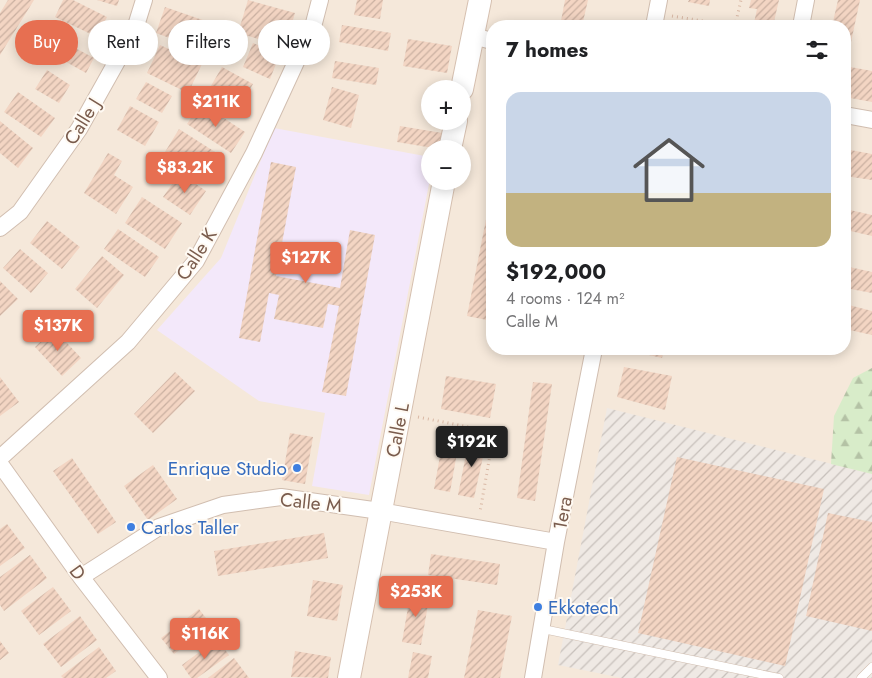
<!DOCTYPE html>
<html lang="en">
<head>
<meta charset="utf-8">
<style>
  :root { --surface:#fff; --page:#f6f6f6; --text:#202124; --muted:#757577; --line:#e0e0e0; --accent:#e76f51 }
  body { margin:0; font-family:Jost,sans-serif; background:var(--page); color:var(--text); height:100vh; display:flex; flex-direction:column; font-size:19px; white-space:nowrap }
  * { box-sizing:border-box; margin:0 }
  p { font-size:16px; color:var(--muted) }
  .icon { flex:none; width:28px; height:28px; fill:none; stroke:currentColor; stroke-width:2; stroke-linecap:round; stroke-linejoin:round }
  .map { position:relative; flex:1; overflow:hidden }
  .drawer { position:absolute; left:486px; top:20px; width:365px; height:335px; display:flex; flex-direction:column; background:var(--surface); border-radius:20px; box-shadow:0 2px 12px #0003 }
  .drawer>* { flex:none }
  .banner { position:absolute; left:15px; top:20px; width:396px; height:45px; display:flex; gap:10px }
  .controls { position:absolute; left:421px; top:80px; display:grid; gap:10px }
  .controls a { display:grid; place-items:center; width:50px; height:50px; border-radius:50%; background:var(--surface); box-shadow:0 2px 12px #0003; font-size:25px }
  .price { position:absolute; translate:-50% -42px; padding:0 11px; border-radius:5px; background:var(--accent); color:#fff; font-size:16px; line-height:32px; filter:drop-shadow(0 1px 2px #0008) }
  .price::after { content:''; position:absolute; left:50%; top:30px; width:15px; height:11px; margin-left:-8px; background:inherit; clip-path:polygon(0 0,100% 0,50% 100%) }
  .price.active { background:#222; color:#fff }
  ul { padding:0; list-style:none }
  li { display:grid; align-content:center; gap:10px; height:265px; padding:0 20px }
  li+li { border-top:1px solid var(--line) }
  li span { display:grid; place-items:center; height:155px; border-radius:15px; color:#555 }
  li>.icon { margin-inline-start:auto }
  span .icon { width:90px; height:90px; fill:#fffc; stroke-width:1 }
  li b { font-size:21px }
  h2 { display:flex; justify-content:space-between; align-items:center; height:60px; padding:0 20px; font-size:21px }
  .chip { padding:0 18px; border-radius:22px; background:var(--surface); box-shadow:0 2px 12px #0003; font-size:18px; line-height:45px }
  .chip.active { background:var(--accent); color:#fff }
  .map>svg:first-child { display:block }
  .residential { fill:#f5e8da; fill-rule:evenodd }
  .industrial { fill:url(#industrial-furrows) }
  .education { fill:#f3e8fa }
  .forest { fill:url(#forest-firs) }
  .building { fill:url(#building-hatch) }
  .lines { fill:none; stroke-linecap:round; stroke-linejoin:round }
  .lane-casing { stroke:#d1beb0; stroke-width:9 }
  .street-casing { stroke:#d1beb0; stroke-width:18 }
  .secondary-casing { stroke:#d6c0b0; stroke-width:24 }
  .path { stroke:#d9b8a5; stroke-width:3; stroke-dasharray:1 4; stroke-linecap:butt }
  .lane { stroke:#fff; stroke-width:8 }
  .street { stroke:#fff; stroke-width:16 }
  .secondary { stroke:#fff; stroke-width:22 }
  .shop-dot { fill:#3f7fe0; stroke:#fffaf3; stroke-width:2 }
  .labels { text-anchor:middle; stroke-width:4; stroke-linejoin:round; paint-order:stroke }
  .street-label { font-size:19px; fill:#7a5c4d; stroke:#fffaf3 }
  .shop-label { font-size:19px; fill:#366cbe; stroke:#fffaf3; text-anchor:start }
</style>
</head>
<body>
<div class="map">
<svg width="872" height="678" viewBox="0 0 872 678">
  <defs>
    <pattern id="industrial-furrows" width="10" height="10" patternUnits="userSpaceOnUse" patternTransform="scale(1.25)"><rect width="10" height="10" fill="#efe9e4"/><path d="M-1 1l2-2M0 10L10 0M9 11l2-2" fill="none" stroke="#c7c0bb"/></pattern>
    <pattern id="forest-firs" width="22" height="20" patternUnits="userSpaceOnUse" patternTransform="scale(1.25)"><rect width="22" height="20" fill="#d8ecc9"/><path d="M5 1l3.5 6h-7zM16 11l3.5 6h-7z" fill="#b4c2a5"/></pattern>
    <pattern id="building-hatch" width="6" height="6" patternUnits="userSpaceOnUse" patternTransform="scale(1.25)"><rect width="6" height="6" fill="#f3d5c3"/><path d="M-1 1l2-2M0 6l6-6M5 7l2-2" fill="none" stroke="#cab0a1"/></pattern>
  </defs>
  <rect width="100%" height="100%" fill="#fdf6ec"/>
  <path class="residential" d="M0 0H872V678H0ZM492 26H845V349H492ZM430 89H462V121H430ZM430 149H462V181H430Z"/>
  <path class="industrial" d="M607 408 872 474V678H622L558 665Z"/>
  <path class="education" d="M274 128 430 157V179L369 495 312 486 325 413 259 401 157 330 221 258Z"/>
  <path class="forest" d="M872 368V474L831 464 834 416 853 378Z"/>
  <path class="building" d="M8 0H34L0 55V13Z
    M63 0H73L107 17 97 37 55 17Z
    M97 0H119L117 6Z
    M248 0 295 13 285 47 238 33Z
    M357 0H383L380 19 354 15Z
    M565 0H588L582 26H560Z
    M689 0H710L709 6 688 2Z
    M751 0H779L773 26 754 23 757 9 749 8Z
    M838 0H860L851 42 845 41V26H832Z
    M165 7 220 26 210 53 156 33Z
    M342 25 391 33 388 51 339 42Z
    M49 34 94 58 86 73 41 48Z
    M408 39 452 46 447 73 403 66Z
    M253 43 280 54 270 79 243 67Z
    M160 45 202 64 188 93 147 73Z
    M335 61 379 68 376 85 332 78Z
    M845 66 872 71V102L845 97Z
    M222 67 253 84 239 109 208 91Z
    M47 70 70 85 59 103 35 89Z
    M146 82 172 96 162 113 136 99Z
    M332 87 359 95 351 128 323 120Z
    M18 92 55 118 41 137 4 112Z
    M201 103 245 132 231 153 187 124Z
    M130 106 159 122 145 146 117 130Z
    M0 121 33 148 18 168 0 153Z
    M400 126 442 133 439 149 397 142Z
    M179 129 223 157 209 180 165 152Z
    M845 149 872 154V180L845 176Z
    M108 153 122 161 114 175 133 187 116 214 84 193Z
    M271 162 296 167 276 276 340 288 350 230 375 235 346 396 322 392 339 306 328 304 323 328 274 319 279 295 269 293 260 342 239 338Z
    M180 173 206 191 190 215 163 197Z
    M492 189V291L487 320 467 316Z
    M142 197 182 223 165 249 125 223Z
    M850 210 872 215V236L846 230Z
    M47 221 80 247 62 269 30 243Z
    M118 229 159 257 145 277 104 249Z
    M20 249 48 273 31 293 3 268Z
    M102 256 124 275 97 308 75 289Z
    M845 266 872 272V293L845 288Z
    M0 281 18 299 0 316Z
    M845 304 872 311V335L845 329Z
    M54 329 81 358 62 376 35 347Z
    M623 349H664L662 358Z
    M624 367 672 376 665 410 617 397Z
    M175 372 195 391 153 433 134 414Z
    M446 376 496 384 490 418 441 409Z
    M0 377 19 402 0 416Z
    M533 382 552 384 535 501 517 498Z
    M290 433 313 437 305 484 282 480Z
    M444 434 460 436 450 492 434 489Z
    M469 439 486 443 474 498 458 495Z
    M677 457 824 489 785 666 638 633Z
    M72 458 116 522 98 534 53 471Z
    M153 465 177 499 148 520 124 486Z
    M828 513 872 522V631L806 616Z
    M7 524 25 548 0 566V529Z
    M324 533 328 558 218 576 214 551Z
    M431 554 500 564 497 585 428 575Z
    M30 555 47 578 4 611 0 605V577Z
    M313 580 343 585 337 621 307 616Z
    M53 587 71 611 39 635 21 611Z
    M411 590 430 593 421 645 402 642Z
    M199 609 212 626 174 654 161 638Z
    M478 610 512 616 500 678H464Z
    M80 616 97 640 61 667 43 644Z
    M217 639 229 655 197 678H191L182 665Z
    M0 641 9 653 0 660Z
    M99 647 116 671 106 678H63L61 676Z
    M295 651 331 657 328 678 291 677Z
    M413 652 432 656 428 678H408Z
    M234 658 249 678H208Z"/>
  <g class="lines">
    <g class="lane-casing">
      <path id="lane" d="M543 629 779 678
        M861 678 872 667"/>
    </g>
    <g class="street-casing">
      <path id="street" d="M654 26 659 0
        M801 26 806 0
        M473 36 492 41
        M845 115 872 120
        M0 228 20 212 79 129 135 29 144 0
        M0 458 128 342 196 261 254 153 314 23 320 0
        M0 464 81 577 159 678
        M81 577 159 527 223 505 281 497 380 511 556 542
        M533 678 556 542 594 349"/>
    </g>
    <g class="secondary-casing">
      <path id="secondary" d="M462 89 480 0
        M450 149 456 121
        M349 678 444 181"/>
    </g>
    <path class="path" d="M672 16 734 26
      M735 26 741 0
      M418 417 494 432 480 512"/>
    <use href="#lane" class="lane"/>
    <use href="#street" class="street"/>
    <use href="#secondary" class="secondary"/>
  </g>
  <g class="shop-dot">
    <circle cx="297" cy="468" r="5"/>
    <circle cx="131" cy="527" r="5"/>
    <circle cx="538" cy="607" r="5"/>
  </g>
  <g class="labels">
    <g class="street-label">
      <text transform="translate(82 121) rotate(-58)" y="7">Calle J</text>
      <text transform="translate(196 254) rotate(-57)" y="7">Calle K</text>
      <text transform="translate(397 430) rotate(-79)" y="7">Calle L</text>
      <text transform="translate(311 502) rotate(6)" y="7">Calle M</text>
      <text transform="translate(562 513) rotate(-79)" y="7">1era</text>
      <text transform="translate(78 572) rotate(54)" y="7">D</text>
    </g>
    <g class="shop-label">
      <text x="287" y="475" text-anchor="end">Enrique Studio</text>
      <text x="141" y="534">Carlos Taller</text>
      <text x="548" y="614">Ekkotech</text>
    </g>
  </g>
</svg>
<div class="controls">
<a>+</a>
<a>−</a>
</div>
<b class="price" style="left:216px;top:128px">$211K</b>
<b class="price" style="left:185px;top:194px">$83.2K</b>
<b class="price" style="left:306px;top:284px">$127K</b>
<b class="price" style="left:58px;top:352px">$137K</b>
<b class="price active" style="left:472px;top:468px">$192K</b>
<b class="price" style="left:416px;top:618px">$253K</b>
<b class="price" style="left:205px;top:660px">$116K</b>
<div class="banner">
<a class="chip active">Buy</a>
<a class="chip">Rent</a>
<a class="chip">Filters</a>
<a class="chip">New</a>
</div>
<section class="drawer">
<h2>7 homes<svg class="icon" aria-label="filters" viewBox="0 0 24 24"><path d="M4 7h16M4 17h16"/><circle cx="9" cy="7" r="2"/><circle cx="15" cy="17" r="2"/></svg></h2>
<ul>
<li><span style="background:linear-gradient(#c9d6e8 65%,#c2b280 0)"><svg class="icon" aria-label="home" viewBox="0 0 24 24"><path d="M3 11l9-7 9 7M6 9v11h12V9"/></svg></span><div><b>$192,000</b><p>4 rooms · 124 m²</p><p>Calle M</p></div></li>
</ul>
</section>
</div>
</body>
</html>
